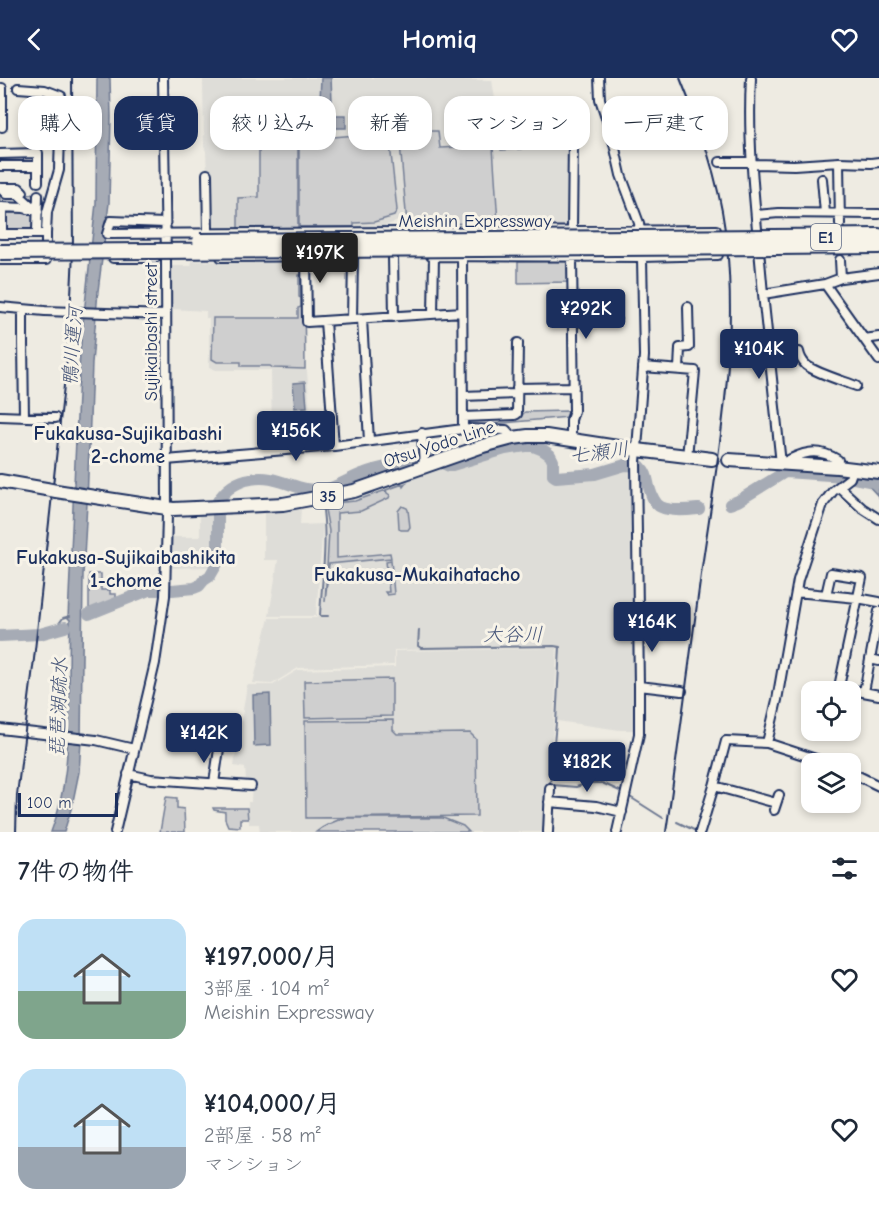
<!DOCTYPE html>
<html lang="ja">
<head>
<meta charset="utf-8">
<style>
  :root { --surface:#fff; --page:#f6f6f7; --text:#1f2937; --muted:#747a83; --accent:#1b2f5e }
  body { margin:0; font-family:"Comic Neue","Klee One",sans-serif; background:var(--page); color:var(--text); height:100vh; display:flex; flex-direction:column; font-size:22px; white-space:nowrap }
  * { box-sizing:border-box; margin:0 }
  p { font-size:20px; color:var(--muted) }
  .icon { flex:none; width:33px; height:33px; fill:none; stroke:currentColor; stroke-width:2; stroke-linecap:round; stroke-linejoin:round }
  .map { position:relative; height:754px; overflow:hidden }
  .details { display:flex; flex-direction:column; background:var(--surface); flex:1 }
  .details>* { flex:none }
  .guide { position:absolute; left:18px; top:18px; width:843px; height:54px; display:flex; gap:12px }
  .fabs { position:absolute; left:801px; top:603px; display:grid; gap:12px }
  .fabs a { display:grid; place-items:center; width:60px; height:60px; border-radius:12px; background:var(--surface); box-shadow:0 3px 9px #0003; font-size:30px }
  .scale { position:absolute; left:18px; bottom:15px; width:100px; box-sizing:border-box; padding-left:6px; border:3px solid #1b2f5e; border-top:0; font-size:16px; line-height:21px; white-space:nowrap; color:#1b2f5e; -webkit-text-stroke:4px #f7f3e8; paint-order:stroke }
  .price { position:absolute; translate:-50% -51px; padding:0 14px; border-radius:6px; background:var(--accent); color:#fff; font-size:20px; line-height:39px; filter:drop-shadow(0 2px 3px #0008) }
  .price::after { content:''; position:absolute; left:50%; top:36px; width:18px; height:14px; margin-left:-9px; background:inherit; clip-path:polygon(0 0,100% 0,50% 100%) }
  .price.active { background:#222; color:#fff }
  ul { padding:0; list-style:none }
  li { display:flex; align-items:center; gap:18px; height:150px; padding:0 18px }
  li span { display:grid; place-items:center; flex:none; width:168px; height:120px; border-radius:18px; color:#555 }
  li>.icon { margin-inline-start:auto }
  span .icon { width:72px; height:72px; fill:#fffc; stroke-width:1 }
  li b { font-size:26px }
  h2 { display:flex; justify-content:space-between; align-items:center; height:72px; padding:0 18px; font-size:26px }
  .tag { padding:0 21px; border-radius:18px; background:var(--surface); box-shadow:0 3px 9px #0003; font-size:21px; line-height:54px }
  .tag.active { background:var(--accent); color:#fff }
  header { display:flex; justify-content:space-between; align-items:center; height:78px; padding:0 18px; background:var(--accent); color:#fff; font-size:27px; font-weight:700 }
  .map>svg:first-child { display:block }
  .built { fill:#deddd8 }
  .green { fill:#cfcfcf; stroke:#757f96; stroke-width:1.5 }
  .water { fill:#a6abb5; stroke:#6e7992; stroke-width:1.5 }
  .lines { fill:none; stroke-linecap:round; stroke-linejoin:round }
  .stream { stroke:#6e7992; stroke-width:2 }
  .river { stroke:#a6abb5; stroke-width:12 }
  .street-casing { stroke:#1b2f5e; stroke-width:12 }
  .primary-casing { stroke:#1b2f5e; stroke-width:16 }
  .highway-casing { stroke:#1b2f5e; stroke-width:18 }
  .street { stroke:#f7f3e8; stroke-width:8 }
  .primary { stroke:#f7f3e8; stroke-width:12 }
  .highway { stroke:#f7f3e8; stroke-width:14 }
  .rail { stroke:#1b2f5e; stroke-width:2 }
  .primary-bridge-casing { stroke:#1b2f5e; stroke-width:16; stroke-linecap:butt }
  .highway-bridge-casing { stroke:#1b2f5e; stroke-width:18; stroke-linecap:butt }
  .primary-bridge { stroke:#f7f3e8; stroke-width:12 }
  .highway-bridge { stroke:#f7f3e8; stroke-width:14 }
  .labels { text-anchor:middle; stroke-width:6; stroke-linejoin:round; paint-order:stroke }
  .shield { fill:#f7f3e8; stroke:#5d6a87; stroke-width:1.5 }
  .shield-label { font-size:16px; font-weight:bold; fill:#1b2f5e }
  .street-label { font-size:18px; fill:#1b2f5e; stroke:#f7f3e8 }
  .water-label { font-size:20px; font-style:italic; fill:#455478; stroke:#f7f3e8 }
  .neighbourhood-label { font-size:20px; font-weight:bold; fill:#1b2f5e; stroke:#f7f3e8 }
</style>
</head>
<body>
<header><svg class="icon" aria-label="back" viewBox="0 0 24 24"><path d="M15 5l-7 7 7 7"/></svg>Homiq<svg class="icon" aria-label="heart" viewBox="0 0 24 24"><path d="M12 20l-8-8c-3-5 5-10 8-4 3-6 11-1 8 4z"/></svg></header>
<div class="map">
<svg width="879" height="754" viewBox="0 0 879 754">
  <rect width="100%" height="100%" fill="#eeebe2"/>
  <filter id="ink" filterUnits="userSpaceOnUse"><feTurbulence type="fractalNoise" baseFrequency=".0167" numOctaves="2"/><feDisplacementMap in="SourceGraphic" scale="12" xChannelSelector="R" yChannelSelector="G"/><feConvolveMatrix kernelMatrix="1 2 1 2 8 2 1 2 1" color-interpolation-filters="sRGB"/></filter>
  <g filter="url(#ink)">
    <path class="built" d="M177 0H489L430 1 492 2 496 27 466 31 520 25 522 44 537 47 570 46 571 47 569 149 405 151 403 131V141L377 151 214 152 209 148 206 73 204 69 203 2H196L195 0Z
      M192 183 300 184 304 186 306 292 307 293 310 333 283 336 282 368 272 369 271 292H216L209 289V240H206V233L172 231V227H169L170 188H191Z
      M520 370H528L549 379 551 382 552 396 556 401 593 400 626 388H633L636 652H620L557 643 558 569 394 572V587L298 590 272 606 253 605 269 540H316L321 536 326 463V438L323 426 354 423 433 392 444 389 454 390 509 372Z
      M301 429 300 447 323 446 316 538H269L278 482H264V434Z
      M200 437H215V482L211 489 169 490V459H200Z
      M557 570 554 644 545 725V754H260L259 746H249L248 729V724H251L252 704 246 703 245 690 234 688 247 607H273L298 592 395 589V573Z"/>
    <path class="green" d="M518 32 521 71 501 72 500 59H493L492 39 502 33Z
      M399 53H438L440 70 479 68V70L493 69 498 145 407 146Z
      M379 55V56L389 57 397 132 394 138 374 144 354 145V149H299V62Z
      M259 69H298V150H238V120L259 119Z
      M0 115 43 117V150L40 152H0Z
      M567 183 568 204 518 205V184Z
      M299 197H301V218H304L305 291 273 290 270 288H241V284H217L212 281 213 240H298V230L301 229V220L299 219Z
      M567 333 569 336 568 339 472 348 468 344 471 342 518 341 525 334Z
      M406 405 403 409 402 406 386 412 387 415 390 417 389 420 361 433 337 435V480L390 475 391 480 329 486 325 524 329 453 324 426 355 423Z
      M402 428 407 430 408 432 410 449 408 452H401L399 450 398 433Z
      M391 482 394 516 387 517 385 514H389L386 483Z
      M89 496H101V512H110V516H116V521L96 530H89Z
      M392 601V638L305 640 304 603Z
      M393 642V652L397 656 470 655 476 661 477 738 306 740 305 643Z
      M166 719 177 720V730L184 731 185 754H160Z
      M213 730H247L248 741H240V749L228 748 225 741V734L214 732Z
      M345 740H443L463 748 469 754H316C325 747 334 743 345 740Z"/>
    <path class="water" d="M97 0H110L111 39 109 125 98 213 92 285 87 425 83 497 81 663 79 694 72 728 64 754H51C67 713 68 670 69 626 69 598 69 570 70 542L68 540 80 273 96 125Z
      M321 0H331L332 23H320Z
      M399 34H423V46H399Z
      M320 37H346V50H320Z
      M305 304 307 329 295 330 293 305Z
      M866 397 879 402V419L865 404Z
      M270 616 271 667 254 668 253 617Z"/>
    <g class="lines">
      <path class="stream" d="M322 426C328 459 322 502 320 537L321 538H328
        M55 551 63 540 70 538
        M419 552 418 568 421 570 554 568 560 569 556 645 550 706
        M553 707 576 709 589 705H602L622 714
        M630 719 663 740
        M677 744 696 753"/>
      <path class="river" d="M730 426 738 423 785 394 844 398 879 405
        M89 536 149 512H172L194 510 199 508 204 502 210 498 218 484V423C226 411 237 403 251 401 279 395 298 417 327 411 340 408 352 399 365 395 379 390 395 387 410 384 416 382 426 378 432 380 438 381 444 386 449 388L505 371 526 368H533L543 372 550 377 553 383V397L556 399 595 396 625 387 640 388C647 395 647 400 649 409 651 416 654 426 661 429 671 434 689 432 699 431
        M0 558 40 556 65 549"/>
      <g class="street-casing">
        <path id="street" d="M599 0 600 21 612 57 621 97 639 145 642 181 644 278 636 384 639 608V656L617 754
          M751 0C747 72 757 144 763 216L825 206 841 200 879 195
          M2 49V10
          M0 76 38 75V88
          M720 84H752
          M839 84 840 146
          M752 86 794 87 839 84 871 85 879 84
          M0 88H38V104
          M207 96 208 155
          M822 101 825 135
          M0 110 6 116H18L38 134
          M0 110H19L23 114
          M0 129 24 130 32 132
          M2 129V153
          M756 137 779 135 879 136
          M165 145 111 143 107 156 716 152
          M572 152 573 62
          M37 153 38 117
          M0 156H46L47 134 59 92 61 18 45 12 18 10
          M393 178 394 239
          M431 178 642 179 718 177
          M462 178 463 351
          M221 179 350 178
          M306 179 307 244 462 234
          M113 180H155
          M0 182H46V156
          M840 182 841 200
          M825 206 879 282
          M763 216 781 386C802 374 817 369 838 382L837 389
          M0 229 45 233 166 237
          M23 231V266L24 339
          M433 236 434 178
          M352 241 353 178
          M362 241 369 363
          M325 243 334 368
          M574 244 616 240
          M864 261 879 259
          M769 276 799 274C800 279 802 283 806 287 816 295 843 303 856 308
          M643 289 695 293 687 379
          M679 291 680 270 689 269 688 229
          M517 310 574 309
          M463 318 517 316
          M0 338 55 340
          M463 339 515 337 517 336 518 265
          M422 355 424 389
          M571 362V342L574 333 572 179
          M166 382 334 368 463 351 506 352 513 360
          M839 409 862 430 879 441
          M796 514 857 520 879 524
          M826 517 831 495 862 500 840 604 842 610 879 617
          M870 581 879 583
          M639 608 682 613
          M864 614 879 533
          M0 651 96 662 134 671
          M767 665 831 686
          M850 694 879 708
          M128 696 151 701 251 708
          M214 705 219 671
          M714 708 776 725
          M549 724 596 728 622 734
          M774 732 779 717
          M115 754 155 585 165 518 167 436 166 180 163 0
          M548 754 550 710
          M700 754 714 708 726 663 767 665 777 622 798 502 823 426 833 413 850 400 853 391"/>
      </g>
      <g class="primary-casing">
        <path id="primary" d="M729 382 837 389 879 394
          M0 403 46 411
          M56 413 173 431 283 426 354 413 483 368 513 360 528 358H546L637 372 712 381"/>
      </g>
      <g class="highway-casing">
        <path id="highway" d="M774 159 879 158
          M775 169 879 168"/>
      </g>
      <use href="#street" class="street"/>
      <use href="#primary" class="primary"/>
      <use href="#highway" class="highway"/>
      <path class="rail" d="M16 754 17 717 34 581 69 262 73 173 72 0
        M666 754C679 666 690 577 702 489 718 378 740 264 725 152 718 99 700 49 680 0"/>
      <g class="primary-bridge-casing">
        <path id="primary-bridge" d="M46 411 56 413"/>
      </g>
      <g class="highway-bridge-casing">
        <path id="highway-bridge" d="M200 163 774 159
          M0 174 775 169"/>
      </g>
      <use href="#primary-bridge" class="primary-bridge"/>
      <use href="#highway-bridge" class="highway-bridge"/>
    </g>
  </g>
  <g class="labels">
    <g class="shield">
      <rect x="811" y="146" width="30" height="26" rx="4.5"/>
      <rect x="313" y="405" width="30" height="26" rx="4.5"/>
    </g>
    <g class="shield-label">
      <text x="826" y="165">E1</text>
      <text x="328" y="424">35</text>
    </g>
    <g class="street-label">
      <text x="475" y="149">Meishin Expressway</text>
      <text transform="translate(151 254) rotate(-90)" y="6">Sujikaibashi street</text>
      <text transform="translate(439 366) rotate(-18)" y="6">Otsu Yodo Line</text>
    </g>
    <g class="water-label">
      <text transform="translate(72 268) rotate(-86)" y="7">鴨川運河</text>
      <text transform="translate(599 374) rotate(-7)" y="7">七瀬川</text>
      <text x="513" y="563">大谷川</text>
      <text transform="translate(58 629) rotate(-88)" y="7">琵琶湖疏水</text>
    </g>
    <g class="neighbourhood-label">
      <text x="128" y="362">Fukakusa-Sujikaibashi<tspan x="128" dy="23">2-chome</tspan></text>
      <text x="126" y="486">Fukakusa-Sujikaibashikita<tspan x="126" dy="23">1-chome</tspan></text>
      <text x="417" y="503">Fukakusa-Mukaihatacho</text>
    </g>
  </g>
</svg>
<div class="fabs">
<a><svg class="icon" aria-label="locate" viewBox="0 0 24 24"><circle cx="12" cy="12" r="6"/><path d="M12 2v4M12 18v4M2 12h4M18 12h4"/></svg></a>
<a><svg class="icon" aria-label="layers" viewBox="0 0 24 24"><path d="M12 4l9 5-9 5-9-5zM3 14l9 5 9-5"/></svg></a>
</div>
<div class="scale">100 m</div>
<b class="price active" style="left:320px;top:206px">¥197K</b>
<b class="price" style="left:586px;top:262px">¥292K</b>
<b class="price" style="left:759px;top:302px">¥104K</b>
<b class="price" style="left:296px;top:384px">¥156K</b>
<b class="price" style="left:652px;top:575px">¥164K</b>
<b class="price" style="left:204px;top:686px">¥142K</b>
<b class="price" style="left:587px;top:715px">¥182K</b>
<div class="guide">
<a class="tag">購入</a>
<a class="tag active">賃貸</a>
<a class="tag">絞り込み</a>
<a class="tag">新着</a>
<a class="tag">マンション</a>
<a class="tag">一戸建て</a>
</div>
</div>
<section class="details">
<h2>7件の物件<svg class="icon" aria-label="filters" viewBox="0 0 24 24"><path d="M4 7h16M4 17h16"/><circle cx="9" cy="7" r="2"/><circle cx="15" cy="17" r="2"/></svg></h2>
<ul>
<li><span style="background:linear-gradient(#bfe0f5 60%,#7fa58c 0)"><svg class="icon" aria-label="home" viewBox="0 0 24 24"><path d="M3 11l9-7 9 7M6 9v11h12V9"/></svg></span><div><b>¥197,000/月</b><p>3部屋 · 104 m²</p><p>Meishin Expressway</p></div><svg class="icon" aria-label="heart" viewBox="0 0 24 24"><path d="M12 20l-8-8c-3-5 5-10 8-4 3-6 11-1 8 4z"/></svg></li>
<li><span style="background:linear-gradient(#bfe0f5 65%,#9aa5b1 0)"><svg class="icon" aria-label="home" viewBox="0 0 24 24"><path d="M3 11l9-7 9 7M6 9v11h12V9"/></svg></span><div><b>¥104,000/月</b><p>2部屋 · 58 m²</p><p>マンション</p></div><svg class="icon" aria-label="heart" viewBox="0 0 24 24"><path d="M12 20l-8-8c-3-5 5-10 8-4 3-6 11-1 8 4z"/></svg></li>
</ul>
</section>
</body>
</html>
